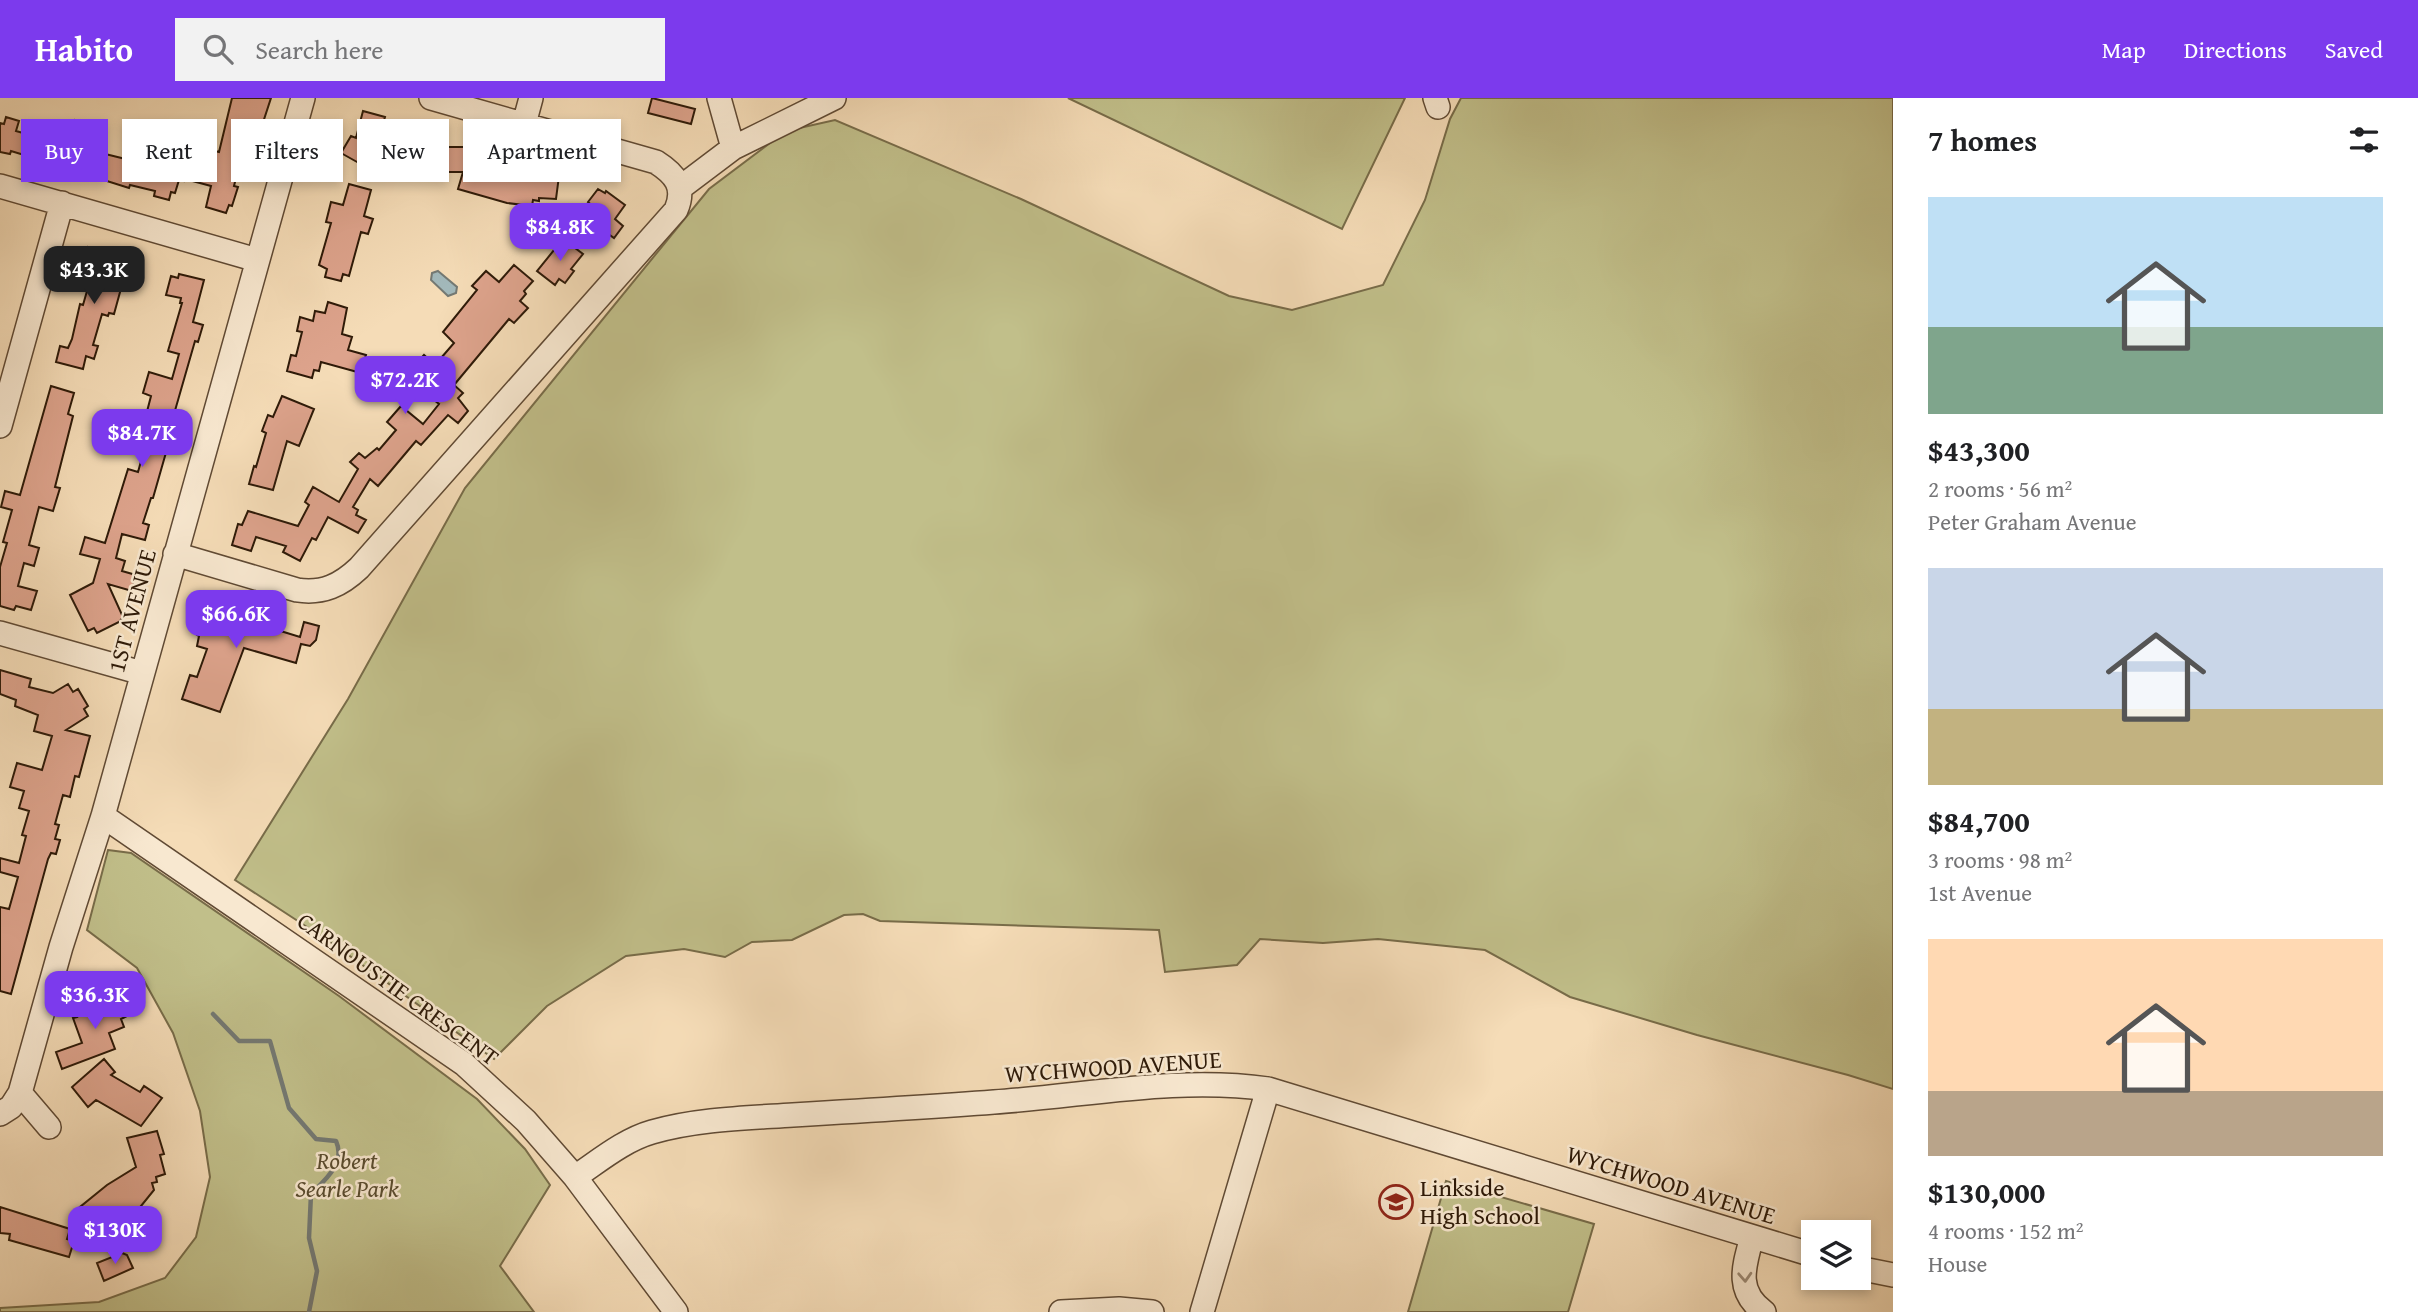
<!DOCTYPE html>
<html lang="en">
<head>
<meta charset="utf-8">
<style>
  :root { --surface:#fff; --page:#f2f2f2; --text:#202124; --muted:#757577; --accent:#7c3aed }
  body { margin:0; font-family:"Gentium Book Plus",serif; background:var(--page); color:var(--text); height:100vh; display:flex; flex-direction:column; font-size:26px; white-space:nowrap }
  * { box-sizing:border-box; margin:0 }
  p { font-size:23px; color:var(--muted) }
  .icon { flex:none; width:38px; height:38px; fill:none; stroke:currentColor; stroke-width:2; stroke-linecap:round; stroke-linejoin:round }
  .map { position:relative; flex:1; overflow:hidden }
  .panel { display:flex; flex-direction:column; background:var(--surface); width:525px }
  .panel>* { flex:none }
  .guide { position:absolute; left:21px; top:21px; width:665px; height:63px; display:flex; gap:14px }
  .tools { position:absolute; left:1801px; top:1122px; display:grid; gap:14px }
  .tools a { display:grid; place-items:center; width:70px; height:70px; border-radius:0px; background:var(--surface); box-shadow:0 4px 10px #0003; font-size:35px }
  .price { position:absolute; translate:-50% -60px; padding:0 16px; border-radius:14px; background:var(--accent); color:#fff; font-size:23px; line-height:46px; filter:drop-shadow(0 2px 4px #0008) }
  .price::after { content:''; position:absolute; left:50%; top:42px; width:21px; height:16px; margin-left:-10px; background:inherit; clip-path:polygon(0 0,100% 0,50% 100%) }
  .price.active { background:#222; color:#fff }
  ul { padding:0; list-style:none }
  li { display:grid; align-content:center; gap:14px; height:371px; padding:0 35px }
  li span { display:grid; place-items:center; height:217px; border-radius:0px; color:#555 }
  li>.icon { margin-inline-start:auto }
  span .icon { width:126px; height:126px; fill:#fffc; stroke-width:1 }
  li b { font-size:30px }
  h2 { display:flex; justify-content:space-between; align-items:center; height:84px; padding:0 35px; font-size:30px }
  .chip { padding:0 24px; border-radius:0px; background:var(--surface); box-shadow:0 4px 10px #0003; font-size:24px; line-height:63px }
  .chip.active { background:var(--accent); color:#fff }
  header { display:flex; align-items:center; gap:42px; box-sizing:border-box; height:98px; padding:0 35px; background:var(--accent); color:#fff }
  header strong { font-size:33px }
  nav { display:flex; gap:38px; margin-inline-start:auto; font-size:24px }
  .search { width:490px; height:63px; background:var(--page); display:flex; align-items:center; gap:18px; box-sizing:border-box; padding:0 24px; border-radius:0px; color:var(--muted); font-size:26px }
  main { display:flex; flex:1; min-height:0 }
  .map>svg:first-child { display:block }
  .green { fill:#c1bf8a; stroke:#786c49; stroke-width:2 }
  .water { fill:#a2b8ba; stroke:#747973; stroke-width:2 }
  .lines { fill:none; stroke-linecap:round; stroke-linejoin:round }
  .stream { stroke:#747973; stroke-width:4.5 }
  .building { fill:#dda38c; stroke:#2e1a08; stroke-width:2 }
  .minor-casing { stroke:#604a34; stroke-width:26 }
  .minor { stroke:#f8e8d0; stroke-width:23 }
  .oneway { stroke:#9d8b76 }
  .labels { text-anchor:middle; stroke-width:5; stroke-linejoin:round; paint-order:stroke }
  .street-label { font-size:24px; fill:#2e1a08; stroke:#f8e8d0 }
  .park-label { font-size:24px; font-style:italic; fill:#5a4c2f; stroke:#f8e8d0 }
  .poi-label { font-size:24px; fill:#2e1a08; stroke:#f8e8d0; text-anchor:start }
</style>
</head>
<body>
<header>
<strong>Habito</strong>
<div class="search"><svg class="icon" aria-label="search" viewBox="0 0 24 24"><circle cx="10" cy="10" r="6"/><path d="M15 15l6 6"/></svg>Search here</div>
<nav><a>Map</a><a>Directions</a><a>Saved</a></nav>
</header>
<main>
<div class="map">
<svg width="1893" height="1214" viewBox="0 0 1893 1214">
  <rect width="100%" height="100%" fill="#f5dcb7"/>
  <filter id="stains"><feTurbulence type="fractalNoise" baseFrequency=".00286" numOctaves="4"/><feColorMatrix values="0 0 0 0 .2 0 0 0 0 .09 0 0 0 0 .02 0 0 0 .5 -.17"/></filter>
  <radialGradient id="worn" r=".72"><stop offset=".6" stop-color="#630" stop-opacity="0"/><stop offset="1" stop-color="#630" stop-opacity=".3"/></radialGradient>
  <path class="green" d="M1068 0H1405L1342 131Z
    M1461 0H1893V991L1848 977 1697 937 1570 899 1485 852 1378 841 1323 845 1260 841 1237 867 1165 874 1159 832 880 823 863 816 844 817 792 842 752 844 725 859 684 851 626 858 547 908 494 961 333 846 235 782 348 601 465 390 709 91 786 33 835 22 1021 101 1229 198 1292 212 1383 187 1425 102 1450 21Z
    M108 752 131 755 339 898 477 1001 525 1051 550 1087 500 1168 534 1214H0V1210L99 1204 165 1180 196 1139 210 1079 200 1013 173 935 137 870 87 832Z
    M1446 1083 1594 1126 1568 1214H1408Z"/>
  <path class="water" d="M438 173 457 189 456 195 448 198 431 182 432 175Z"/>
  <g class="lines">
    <path class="stream" d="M213 916 239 943H270L289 1010 316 1041 336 1043C346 1065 325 1082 311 1096L309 1140 317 1173 309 1214"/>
  </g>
  <path class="building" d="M232 0H271L254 52 243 49 234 79 236 80 234 88 238 89 232 108 229 107 226 115 206 109 211 88 185 81 184 83 179 82 175 95 171 94 169 102 154 98 155 93 130 87 129 90 34 60 11 53 10 56 0 54V25L4 26 6 19 19 23 16 33 66 47 75 22 91 27 85 51 158 69 168 36 183 40 176 64 210 72 215 53 219 54Z
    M652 0 695 11 691 26 648 15Z
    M363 13 385 19 375 53 366 69 341 55 351 38 356 40Z
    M471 45 489 50 483 72 521 82 523 68 539 69 538 76 559 78 556 101 539 100V103L533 102 532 108 507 105 458 91 463 74H414V51H432V49H470Z
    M349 86 371 92 364 118 373 121 368 136 361 134 349 178 343 176 341 183 325 179 327 171 319 167 331 125 326 124 331 104 343 107Z
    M598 91 605 95 606 93 625 107 615 121 623 128 614 140 596 127 598 124 591 120 597 112 588 104Z
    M563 141 583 156 571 171 574 173 565 185 559 181 555 187 537 173Z
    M88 149 107 155 106 159 128 165 114 216 109 215 108 218 102 216 93 247 98 248 94 261 86 258 83 271 56 264 60 248 68 250 72 241 80 206 83 207 91 179 80 176Z
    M514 167 533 183 524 193 526 196 520 203 528 210 514 225 509 221 454 287 463 295 458 300 468 313 458 325 448 317 421 347 416 343 378 388 370 381 353 409 358 412 356 417 366 422 358 435 328 419 316 442 312 440 300 463 283 454 286 448 256 439 251 453 232 447 238 426 242 427 248 413 298 428 309 407 305 404 313 389 339 404 358 371 350 364 359 355 365 360 377 350 379 352 396 332 387 324 401 308 423 326 439 306 434 302 436 300 407 276 424 257 435 267 454 245 443 234 477 192 472 188 486 173 499 184Z
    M179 176 204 182 193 224 203 227 198 244 195 243 172 323 178 325 175 339 172 338 165 358 153 400H151L143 425 149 427 145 442 122 436 116 460 125 463 122 473 136 477 132 493 108 486 123 519 119 524 97 535 94 530 88 533 70 497 93 485 100 461 80 456 85 439 105 445 128 371 138 374 150 331 143 329 151 298 143 295 149 274 172 281 179 256 168 253 182 205H180L181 200 166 197 171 178 178 180Z
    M328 204 347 210 342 236 352 239 348 252 366 257 361 275 321 264 319 273 314 272 312 280 287 273 291 257 296 258 302 234 297 233 300 219 313 223 315 213 325 215Z
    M51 288 74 295 68 316 73 318 55 389 60 390 53 413 39 409 29 447 39 450 34 468 24 465 18 488 37 493 31 512 16 508 14 512 0 508V469L7 445 3 444 12 412 1 409 5 393 20 397Z
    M282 298 314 311 299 348 287 343 273 392 249 386 254 368 256 369 266 335 262 333 268 317 273 319Z
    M207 499 224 504 222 509 250 516 248 523 300 539 304 524 319 528 316 542 310 548 301 546 296 565 244 550 220 614 182 601 190 577 197 579 207 551 197 548 199 538 197 537Z
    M0 572 31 581 29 589 53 595 68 586 73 594 78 591 88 608 84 611 88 618 66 632 90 638 79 679 75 678 70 699 63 697 55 726 59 727 55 741 60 742 56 756 51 755 48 761 11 896 0 893V809L9 811 18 779 0 774V760L19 765 26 738 22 737 29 713 19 710 24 693 10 689 17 665 42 672 52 638 34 633 38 617 15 608 16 602 0 596Z
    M111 894 115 906 126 902 131 916 121 921 124 929 109 935 115 951 62 971 56 954 82 945 73 920 77 919 76 917 99 909 95 899Z
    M104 961 115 974 111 977 140 994 144 988 162 1000 141 1028 96 1002 88 1009 72 989Z
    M157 1033 164 1056 160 1057 165 1076 156 1079 157 1084 152 1085 154 1092 141 1108 143 1110 126 1126 129 1129 111 1145 80 1109 107 1087 136 1069 127 1040Z
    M0 1109 70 1131 67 1141 74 1143 69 1159 9 1142 10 1136 0 1135Z
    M122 1155 127 1157 133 1170 104 1183 97 1165Z"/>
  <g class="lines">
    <g class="minor-casing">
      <path id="minor" d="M719 0 733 50
        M1435 0 1438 9
        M524 26 531 0
        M0 88 257 162
        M680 90 733 50 834 0
        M0 328 62 105
        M175 456 297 492C323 496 341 487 359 470L676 112C686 89 675 76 656 64L431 0
        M0 535 142 575
        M103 718 464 966 526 1023 575 1079 676 1214
        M20 995 49 1029
        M0 1016 11 1009 20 995 61 849 103 718 303 0
        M575 1079C599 1063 624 1042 652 1034 697 1021 747 1020 793 1017 860 1013 927 1009 994 1004 1085 998 1177 978 1268 991L1813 1157
        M1752 1139C1744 1168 1735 1193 1764 1214
        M1858 1170 1893 1177
        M1061 1214 1119 1211 1152 1214
        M1202 1214 1268 991"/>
    </g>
    <use href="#minor" class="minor"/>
  </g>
  <defs><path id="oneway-chevron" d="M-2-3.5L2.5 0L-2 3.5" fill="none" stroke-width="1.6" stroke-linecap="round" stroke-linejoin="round" transform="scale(1.75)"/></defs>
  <use class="oneway" href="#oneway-chevron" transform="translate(1745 1179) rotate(87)"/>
  <defs>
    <g id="school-ring" transform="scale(1.75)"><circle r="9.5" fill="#f8e8d0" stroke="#8f2418" stroke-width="1.5"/><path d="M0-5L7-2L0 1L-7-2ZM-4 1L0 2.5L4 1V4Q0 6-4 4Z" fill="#8f2418"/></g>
  </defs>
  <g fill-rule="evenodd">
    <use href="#school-ring" x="1396" y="1104"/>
  </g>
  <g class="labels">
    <g class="street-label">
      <text transform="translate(132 513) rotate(-75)" y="8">1ST AVENUE</text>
      <text transform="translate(398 891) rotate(36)" y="8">CARNOUSTIE CRESCENT</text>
      <text transform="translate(1113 969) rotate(-4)" y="8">WYCHWOOD AVENUE</text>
      <text transform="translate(1671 1087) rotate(17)" y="8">WYCHWOOD AVENUE</text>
    </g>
    <g class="park-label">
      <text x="347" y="1071">Robert<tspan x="347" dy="28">Searle Park</tspan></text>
    </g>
    <g class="poi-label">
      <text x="1420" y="1098">Linkside<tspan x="1420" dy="28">High School</tspan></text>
    </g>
  </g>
  <rect width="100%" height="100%" filter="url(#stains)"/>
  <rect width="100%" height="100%" fill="url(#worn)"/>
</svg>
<div class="tools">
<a><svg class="icon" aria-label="layers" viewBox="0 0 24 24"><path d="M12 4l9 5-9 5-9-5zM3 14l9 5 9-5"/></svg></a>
</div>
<b class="price" style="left:560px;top:165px">$84.8K</b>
<b class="price active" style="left:94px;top:208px">$43.3K</b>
<b class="price" style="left:405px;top:318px">$72.2K</b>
<b class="price" style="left:142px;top:371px">$84.7K</b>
<b class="price" style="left:236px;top:552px">$66.6K</b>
<b class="price" style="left:95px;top:933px">$36.3K</b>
<b class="price" style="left:115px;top:1168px">$130K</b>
<div class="guide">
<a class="chip active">Buy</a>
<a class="chip">Rent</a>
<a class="chip">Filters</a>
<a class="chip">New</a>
<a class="chip">Apartment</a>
</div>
</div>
<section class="panel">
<h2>7 homes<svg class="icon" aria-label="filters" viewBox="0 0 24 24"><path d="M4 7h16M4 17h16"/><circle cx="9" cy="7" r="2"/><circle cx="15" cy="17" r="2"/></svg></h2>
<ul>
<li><span style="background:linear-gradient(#bfe0f5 60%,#7fa58c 0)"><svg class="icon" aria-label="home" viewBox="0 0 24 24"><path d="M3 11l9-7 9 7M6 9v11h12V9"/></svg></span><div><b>$43,300</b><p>2 rooms · 56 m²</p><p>Peter Graham Avenue</p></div></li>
<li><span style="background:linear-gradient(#c9d6e8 65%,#c2b280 0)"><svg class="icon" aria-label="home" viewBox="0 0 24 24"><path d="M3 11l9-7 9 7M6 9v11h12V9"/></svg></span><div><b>$84,700</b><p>3 rooms · 98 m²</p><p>1st Avenue</p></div></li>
<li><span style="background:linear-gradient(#ffd9b3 70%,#b9a48a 0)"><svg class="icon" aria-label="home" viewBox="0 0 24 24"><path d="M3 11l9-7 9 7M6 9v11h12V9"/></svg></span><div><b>$130,000</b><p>4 rooms · 152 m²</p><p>House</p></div></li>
</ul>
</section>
</main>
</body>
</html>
